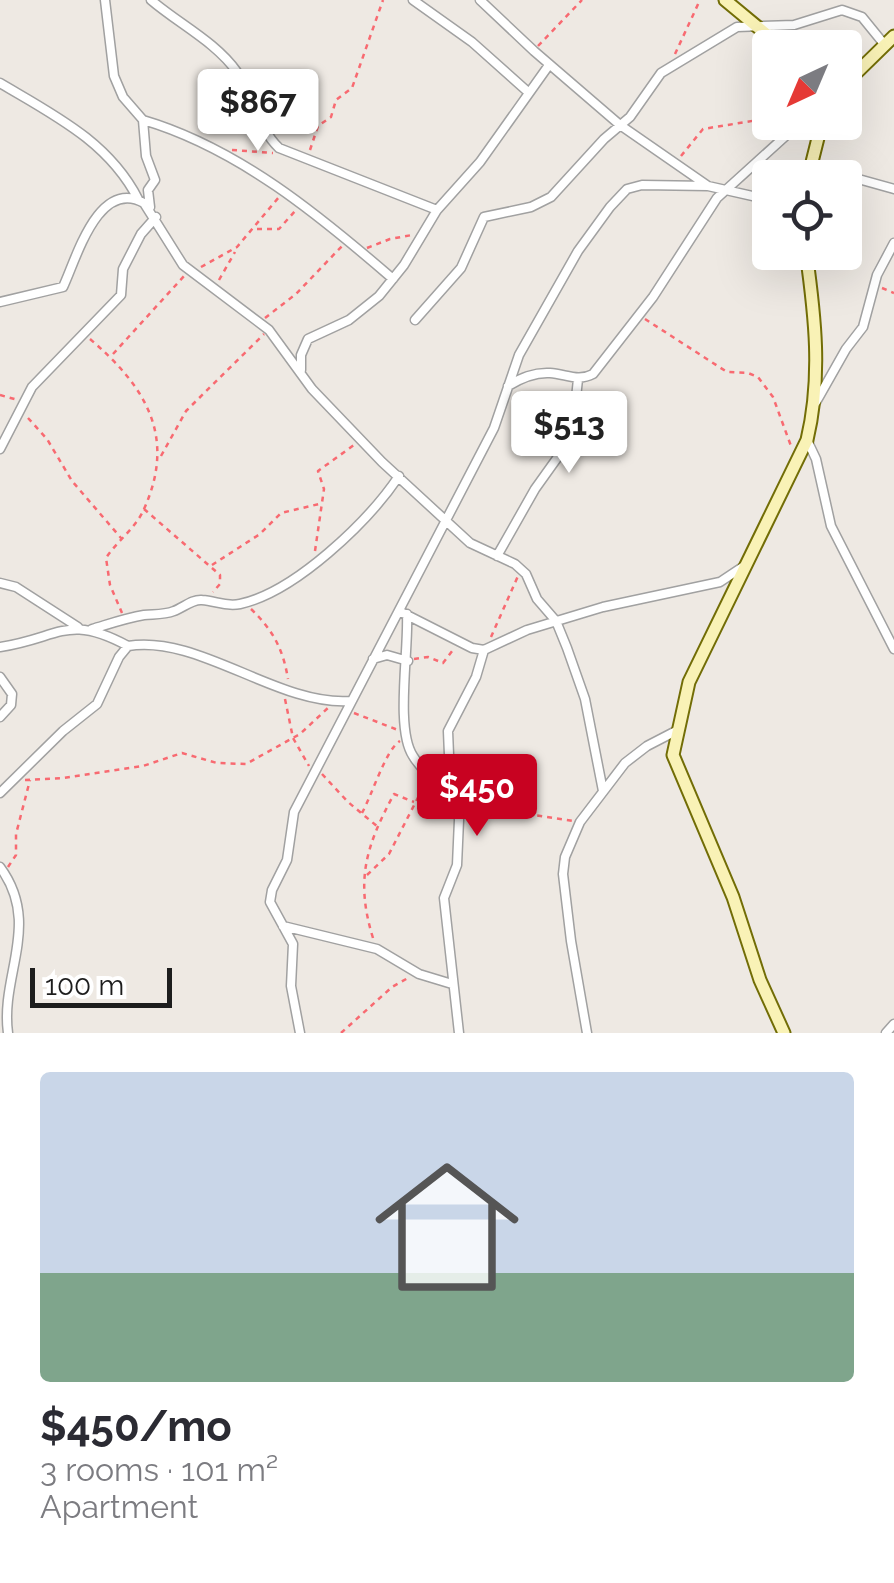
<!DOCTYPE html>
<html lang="en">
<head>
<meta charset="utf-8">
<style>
  :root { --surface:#fff; --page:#f7f7f7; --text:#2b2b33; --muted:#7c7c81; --accent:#c80221 }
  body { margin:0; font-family:Raleway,sans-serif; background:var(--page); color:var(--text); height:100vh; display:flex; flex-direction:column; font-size:38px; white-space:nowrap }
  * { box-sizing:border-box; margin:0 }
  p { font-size:32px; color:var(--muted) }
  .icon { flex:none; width:55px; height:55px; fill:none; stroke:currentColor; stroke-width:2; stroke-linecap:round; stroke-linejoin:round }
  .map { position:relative; height:1033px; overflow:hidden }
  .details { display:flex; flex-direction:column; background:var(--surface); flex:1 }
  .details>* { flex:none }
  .needle { width:65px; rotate:224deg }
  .buttons { position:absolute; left:752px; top:30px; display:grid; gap:20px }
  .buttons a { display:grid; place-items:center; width:110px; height:110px; border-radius:10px; background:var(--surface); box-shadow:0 10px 40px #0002; font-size:50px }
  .scale { position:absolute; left:30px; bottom:25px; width:142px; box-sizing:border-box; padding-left:10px; border:5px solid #1d1d1d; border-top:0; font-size:28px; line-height:35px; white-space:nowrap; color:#1d1d1d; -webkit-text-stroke:8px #fff; paint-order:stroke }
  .price { position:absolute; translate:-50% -85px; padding:0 22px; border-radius:10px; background:#fff; color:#222; font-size:32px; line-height:65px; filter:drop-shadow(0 2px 5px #0008) }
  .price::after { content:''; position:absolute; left:50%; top:60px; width:30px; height:22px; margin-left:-15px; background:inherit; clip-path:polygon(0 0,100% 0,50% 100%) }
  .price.on { background:var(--accent); color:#fff }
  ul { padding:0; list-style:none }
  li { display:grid; align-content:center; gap:20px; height:530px; padding:0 40px }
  li span { display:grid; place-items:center; height:310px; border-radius:10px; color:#555 }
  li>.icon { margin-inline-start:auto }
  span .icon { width:180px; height:180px; fill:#fffc; stroke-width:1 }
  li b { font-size:42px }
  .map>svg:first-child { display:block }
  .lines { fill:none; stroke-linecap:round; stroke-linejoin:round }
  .street-casing { stroke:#a1a1a1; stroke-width:11 }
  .secondary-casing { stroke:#726d06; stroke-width:15 }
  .path { stroke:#f86a71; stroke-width:2.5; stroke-dasharray:5 5; stroke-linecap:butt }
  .street { stroke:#fff; stroke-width:8 }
  .secondary { stroke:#f9f2b6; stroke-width:11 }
</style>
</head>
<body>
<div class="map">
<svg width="894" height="1033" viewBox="0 0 894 1033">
  <rect width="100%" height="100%" fill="#eee9e3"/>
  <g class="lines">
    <g class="street-casing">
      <path id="street" d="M105 0 114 76 123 97 143 120 146 156 155 180 148 190 150 207
        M151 0C179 24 216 42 237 72 255 96 257 127 279 148L437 210
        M413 0 472 42 528 92
        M480 0 534 51 620 125 708 186
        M0 83C54 115 109 142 138 199
        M143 120C238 148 319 215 393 279
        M808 173 826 170 894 189
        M0 302 63 287C76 260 98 177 144 203L183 265 269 330 312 389 382 462 470 543 515 564 526 574 537 599 556 621 567 648 585 699 603 791
        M415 320 461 268 484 217 531 207 551 197 604 139 630 117 661 73 737 27 794 25 842 10 862 17 884 44
        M301 370V355L308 339 349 320 379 296 404 265 437 210 480 162 549 65
        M508 386C521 378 534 372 550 373 566 374 578 382 593 374L653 297 717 198 801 122
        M816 402 846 349 863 327 877 275 894 243
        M807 440 816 459 831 526 894 649
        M0 449 32 387 121 295 123 269 141 234 156 217
        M497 556 535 489 565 447 560 426 576 398 578 379
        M0 583 16 587 78 627
        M399 611 472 648 484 650 527 630 603 607 720 582 744 566
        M407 614C409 650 395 729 413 756 423 773 439 782 454 793
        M92 629C109 624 126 618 144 615 154 614 164 615 174 611 183 608 192 599 202 600 216 601 225 607 240 604 295 592 368 522 399 476
        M0 647C60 638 67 613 128 646
        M373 659 387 655 408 661
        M0 677 12 694 11 705 0 717
        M0 793 63 731 97 704 119 657 128 646C198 634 278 706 350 701
        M0 867C42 924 0 975 8 1033
        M283 926 377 949 419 974 452 984
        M300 1033 291 986 293 944 270 902 272 890 287 860 294 812 494 428 519 355 578 251 610 207 627 189 642 185 708 186 770 200
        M459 1033 444 898 457 865 459 820 458 803 450 779 448 731 476 677 484 650
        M587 1033 571 941 563 874 565 857 580 822 625 763 647 746 676 731
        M886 1033 894 1024"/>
    </g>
    <g class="secondary-casing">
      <path id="secondary" d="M725 0 783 48
        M845 84 894 36
        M808 178 822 122
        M784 1033 760 980 733 897 673 755 689 682 807 440C822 377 815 316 806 252"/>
    </g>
    <path class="path" d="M538 46 582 0
      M675 54 700 0
      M232 150 273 153
      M310 150 318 126 331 117 336 100 352 88 383 0
      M681 156 703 129 770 118
      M257 229H279L295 211
      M367 248 390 239 412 235
      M201 267 237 247 279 197
      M219 280 235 252
      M882 288 894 293
      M265 318 296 294 343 245
      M645 319 727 372 748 373 758 377 773 397 791 446
      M90 339C145 386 177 436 144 509 136 528 117 541 106 558L110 585 122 613
      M113 354 185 275
      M0 395 18 400
      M28 418 47 439 72 481 121 538
      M161 456 186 411 264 334
      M144 509 220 575V584L213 592
      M315 551 324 489 318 471 354 445
      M212 565 260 534 281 513 319 504
      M251 609C273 630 283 649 288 679
      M491 637 518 576
      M414 659 428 657 443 663 453 650
      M285 699 293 738 309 766
      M354 713 398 730
      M322 774 348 802 378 827
      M25 780 63 778 143 766 182 753 217 763 246 764 300 734 329 707
      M468 805 573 821
      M362 813C372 795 386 749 400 741
      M8 867 16 855V834L30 780
      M367 875 389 854 426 782
      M373 938C355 880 366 846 394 794L414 802
      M341 1033 392 987 408 978"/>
    <use href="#street" class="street"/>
    <use href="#secondary" class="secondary"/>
  </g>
</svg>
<div class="buttons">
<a><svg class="needle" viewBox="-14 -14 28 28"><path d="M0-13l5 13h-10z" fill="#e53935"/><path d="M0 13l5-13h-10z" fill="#7c7c81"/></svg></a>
<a><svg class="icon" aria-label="locate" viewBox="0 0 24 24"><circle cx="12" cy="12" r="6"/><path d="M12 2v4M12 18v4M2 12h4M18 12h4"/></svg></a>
</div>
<div class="scale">100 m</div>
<b class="price" style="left:258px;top:154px">$867</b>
<b class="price" style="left:569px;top:476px">$513</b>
<b class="price on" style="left:477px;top:839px">$450</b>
</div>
<section class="details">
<ul>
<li><span style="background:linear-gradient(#c9d6e8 65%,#7fa58c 0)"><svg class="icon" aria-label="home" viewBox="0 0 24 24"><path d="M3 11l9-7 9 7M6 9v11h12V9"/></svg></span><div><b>$450/mo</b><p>3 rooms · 101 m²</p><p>Apartment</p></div></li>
</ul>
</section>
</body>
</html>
